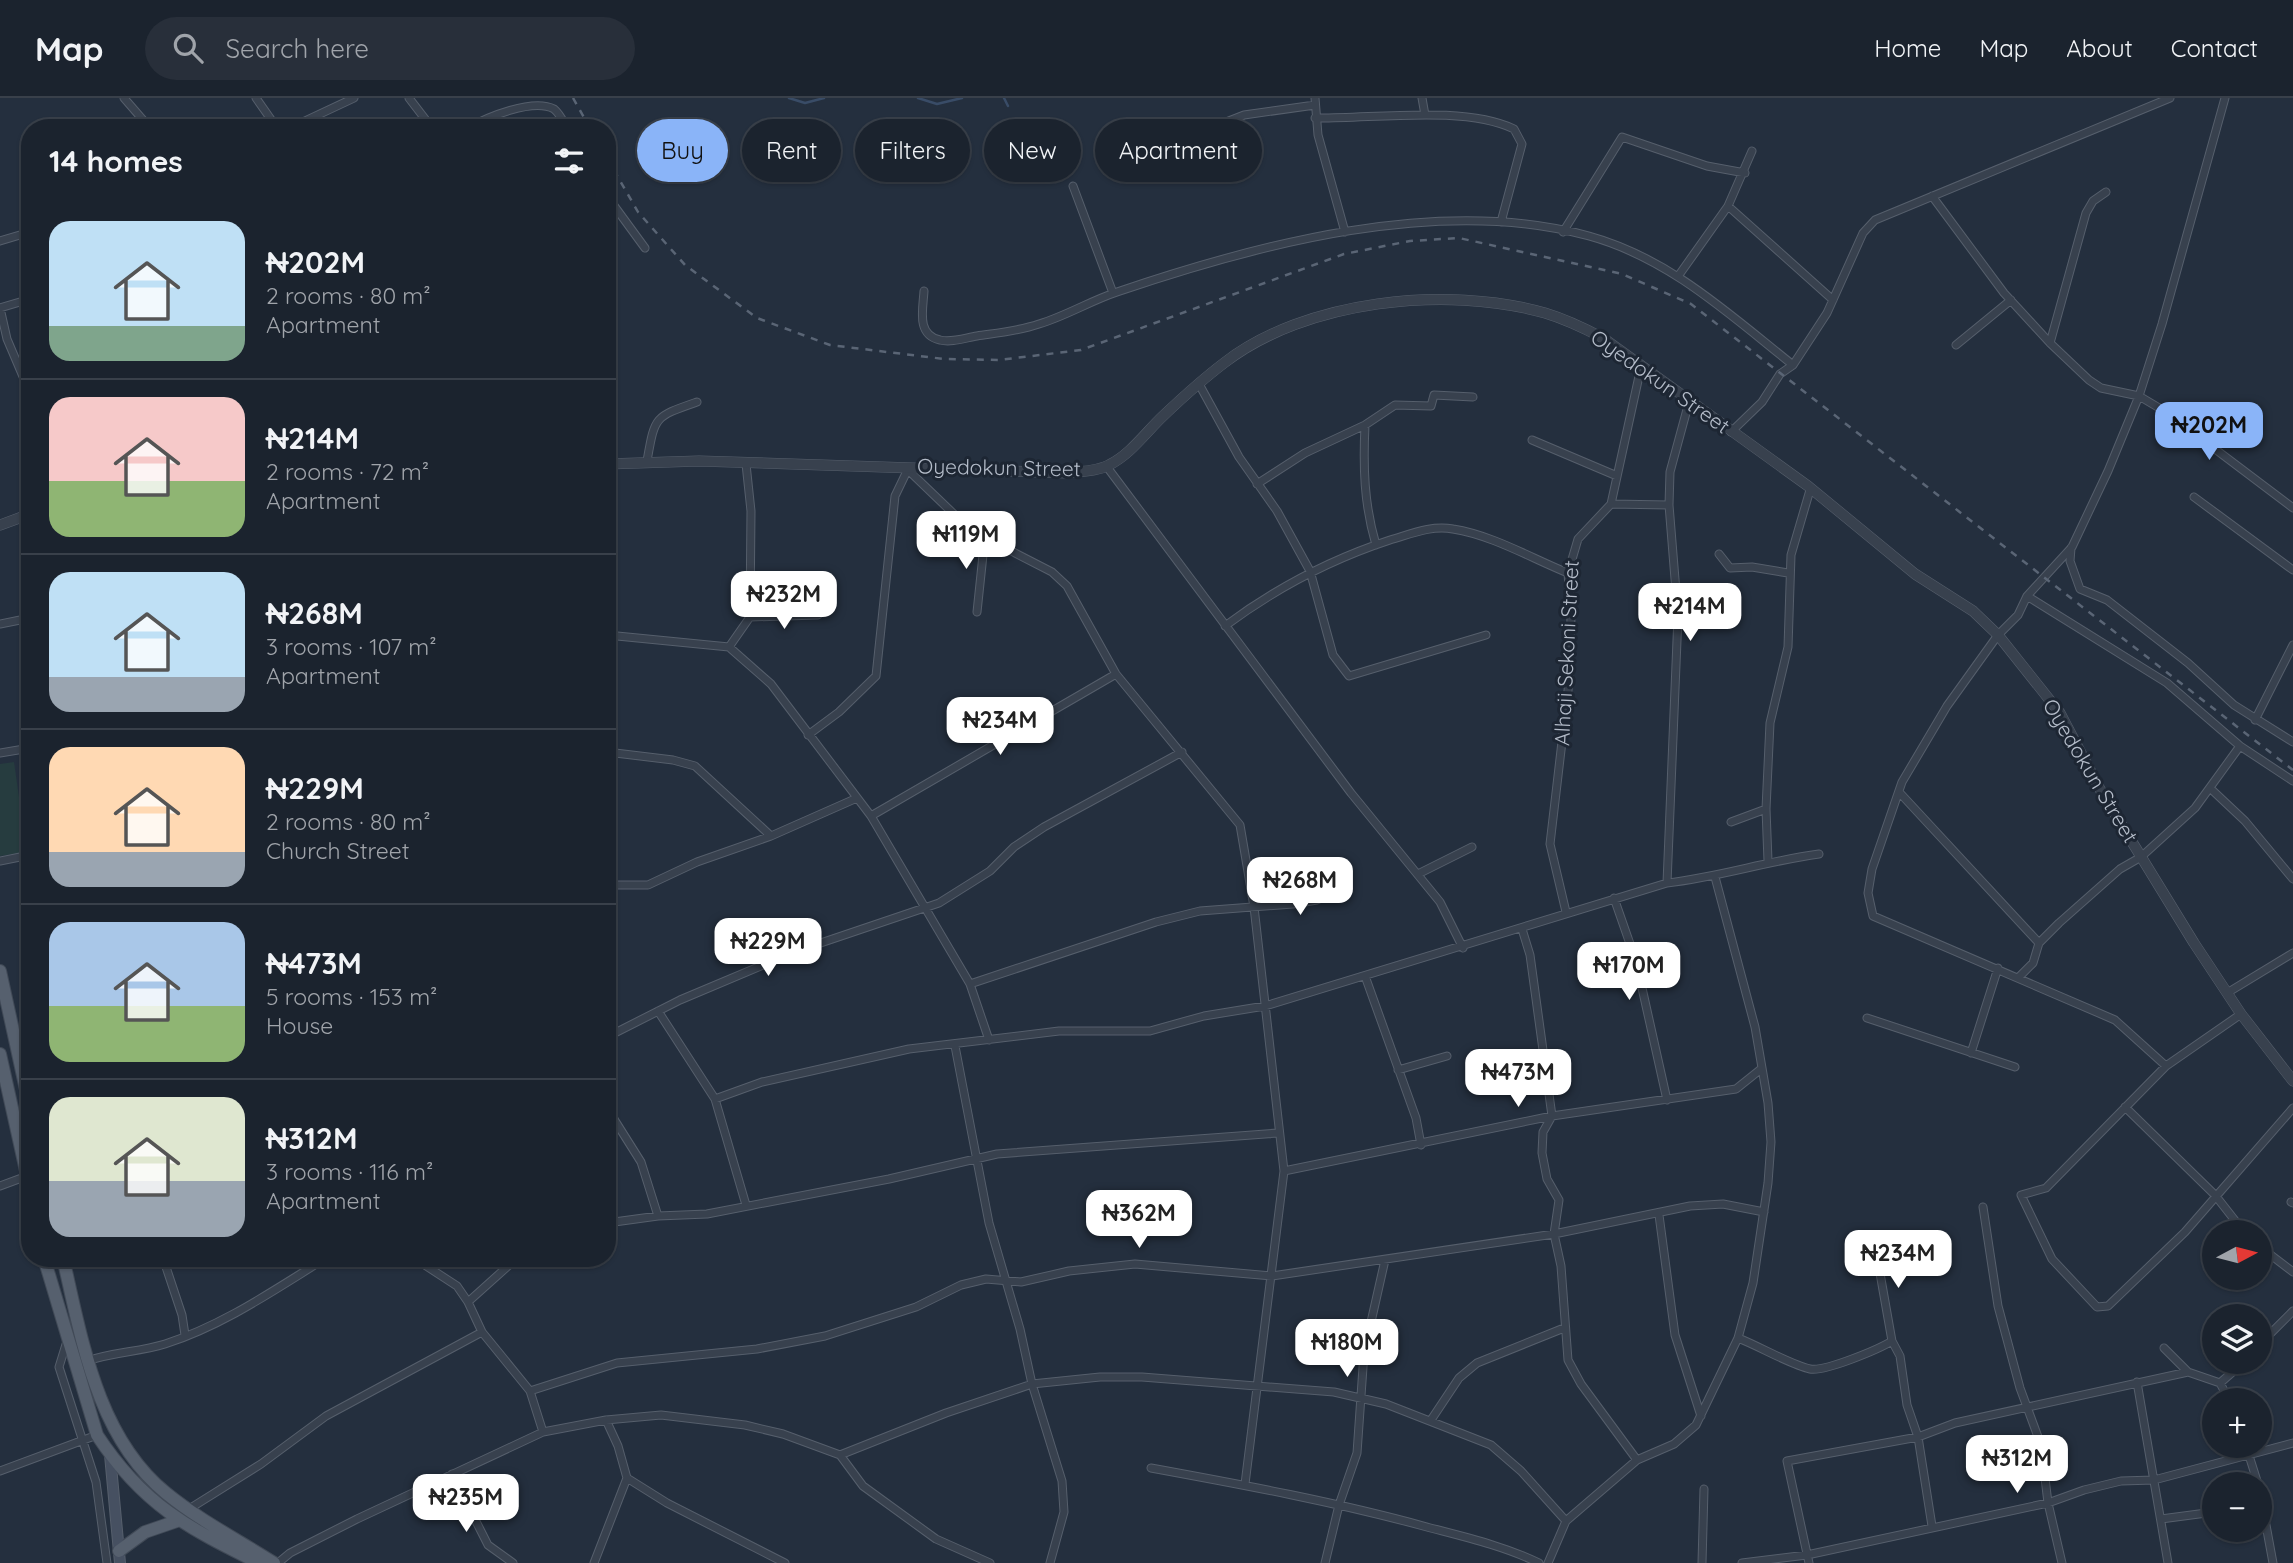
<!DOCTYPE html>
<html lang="en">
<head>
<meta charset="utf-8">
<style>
  :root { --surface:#1b232e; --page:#282f3a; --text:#f1f3f6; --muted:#a0a4aa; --line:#39404a; --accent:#8ab4f8 }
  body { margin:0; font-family:Quicksand,sans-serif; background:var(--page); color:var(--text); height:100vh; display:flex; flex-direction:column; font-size:26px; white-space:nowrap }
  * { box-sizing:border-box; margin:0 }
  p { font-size:23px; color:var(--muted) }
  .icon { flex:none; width:38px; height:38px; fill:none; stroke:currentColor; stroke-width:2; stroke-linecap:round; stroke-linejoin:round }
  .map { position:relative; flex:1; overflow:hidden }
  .details { position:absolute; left:21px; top:21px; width:595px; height:1148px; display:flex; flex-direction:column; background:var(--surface); border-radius:28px; box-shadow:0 2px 5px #0004,0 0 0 2px var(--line) }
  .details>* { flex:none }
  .banner { position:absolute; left:637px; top:21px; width:665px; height:63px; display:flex; gap:14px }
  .needle { width:46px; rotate:83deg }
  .buttons { position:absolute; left:2202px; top:1122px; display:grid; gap:14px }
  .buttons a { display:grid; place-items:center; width:70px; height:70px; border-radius:50%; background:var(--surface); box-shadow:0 2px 5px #0004,0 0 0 2px var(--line); font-size:35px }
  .price { position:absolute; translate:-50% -60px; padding:0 16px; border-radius:14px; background:#fff; color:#222; font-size:23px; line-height:46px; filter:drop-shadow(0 2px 4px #0008) }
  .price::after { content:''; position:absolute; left:50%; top:42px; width:21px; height:16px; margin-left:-10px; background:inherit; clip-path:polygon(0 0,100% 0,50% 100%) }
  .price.on { background:var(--accent); color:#111 }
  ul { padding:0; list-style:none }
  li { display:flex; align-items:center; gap:21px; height:175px; padding:0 28px }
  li+li { border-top:2px solid var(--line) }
  li span { display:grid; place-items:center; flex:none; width:196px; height:140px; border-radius:21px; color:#555 }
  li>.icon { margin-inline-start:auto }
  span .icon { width:84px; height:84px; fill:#fffc; stroke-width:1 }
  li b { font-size:30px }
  h2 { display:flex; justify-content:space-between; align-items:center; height:84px; padding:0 28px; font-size:30px }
  .pill { padding:0 24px; border-radius:32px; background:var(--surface); box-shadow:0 2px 5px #0004,0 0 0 2px var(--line); font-size:24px; line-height:63px }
  .pill.on { background:var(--accent); color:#111 }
  header { display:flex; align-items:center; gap:42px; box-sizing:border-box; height:98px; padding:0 35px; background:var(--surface); border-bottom:2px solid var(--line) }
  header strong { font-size:33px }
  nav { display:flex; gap:38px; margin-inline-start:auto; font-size:24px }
  .search { width:490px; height:63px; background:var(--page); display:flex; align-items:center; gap:18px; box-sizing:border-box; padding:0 24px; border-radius:38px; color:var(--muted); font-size:26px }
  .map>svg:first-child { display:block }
  .green { fill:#263c3f }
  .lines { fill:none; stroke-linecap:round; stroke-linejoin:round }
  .stream { stroke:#394c67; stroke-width:2.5 }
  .minor-casing { stroke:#565f6c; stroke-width:9 }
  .tertiary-casing { stroke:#565f6c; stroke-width:11 }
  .secondary-casing { stroke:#565f6c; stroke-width:12 }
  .primary-casing { stroke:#414a57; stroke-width:14 }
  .minor { stroke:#38414e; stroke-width:7 }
  .tertiary { stroke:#38414e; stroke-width:10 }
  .secondary { stroke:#465061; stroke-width:10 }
  .primary { stroke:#56606e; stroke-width:12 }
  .rail { stroke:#5a6575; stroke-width:2.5; stroke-dasharray:7 7; stroke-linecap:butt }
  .labels { text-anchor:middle; stroke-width:6; stroke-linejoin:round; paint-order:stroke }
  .street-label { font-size:21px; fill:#b4bcc9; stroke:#1d2633 }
</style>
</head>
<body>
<header>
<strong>Map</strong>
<div class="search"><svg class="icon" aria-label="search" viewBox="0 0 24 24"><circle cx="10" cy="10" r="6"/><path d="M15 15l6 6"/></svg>Search here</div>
<nav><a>Home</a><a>Map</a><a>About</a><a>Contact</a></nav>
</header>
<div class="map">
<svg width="2293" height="1465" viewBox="0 0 2293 1465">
  <rect width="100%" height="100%" fill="#242f3e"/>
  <path class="green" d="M14 664 27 754 0 758V666Z"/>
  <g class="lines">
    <path class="stream" d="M789 0 805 5 824 0
      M918 0 937 6 962 0
      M1004 0 1008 8"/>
    <g class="minor-casing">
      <path id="minor" d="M124 0 150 30
        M256 0 277 30
        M409 0 432 30
        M1315 0 1318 37 1345 134
        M1422 0 1425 17
        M1315 20C1373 21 1463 7 1514 31L1522 46 1501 124
        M290 30 354 0
        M468 30C487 19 533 0 554 11 560 16 563 23 567 30
        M1193 37 1244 17 1315 7
        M1073 88 1113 195
        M607 98 645 150
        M1932 98 2004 195 2050 245 2089 282 2101 290 2139 298 2166 314 2293 410
        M1728 108 1833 202
        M1563 134 1622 39 1707 68 1745 75
        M0 143 30 134
        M1679 177 1728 108 1752 53
        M924 193C923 211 916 237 940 242 951 245 965 240 977 238 997 235 1019 233 1039 226 1066 218 1090 203 1117 194 1258 146 1441 97 1589 138 1669 160 1729 216 1793 267
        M0 210 7 241 30 295
        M0 210 30 201
        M2050 245 2086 115 2093 103 2106 94
        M1956 247 2011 202
        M1199 286 1239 359 1277 413 1310 473 1333 557 1349 578 1486 537
        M1365 327C1363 369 1364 406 1376 447
        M1731 334 1762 304 1780 276 1793 267 1827 215 1863 135 1875 122 2170 0
        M1532 342 1617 378
        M647 363C655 318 654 319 697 304
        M1107 369 1351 695 1440 804 1463 850
        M907 371 958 420 1015 455 1052 474 1067 488 1116 576 1240 727 1254 809 1284 1073 1245 1386
        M1257 386 1305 355 1365 327 1395 307 1431 308 1434 297 1473 299
        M2194 399 2293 472
        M1611 406 1669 407
        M2071 450 2070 463 2080 491 2107 502 2188 565 2234 607 2293 644
        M1719 456 1730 470 1752 469 1788 475
        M2027 498 2167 585 2240 648 2293 683
        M977 514 983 457 988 438
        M750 519 818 517
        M0 526 30 520
        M1225 528C1276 490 1329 462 1390 442 1411 436 1431 427 1453 431 1492 437 1531 460 1568 475
        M607 537 729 549 771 586 871 718 970 886 989 942
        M729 549 750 519 751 413 746 366
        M2255 622 2293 547
        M808 637 839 614 876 578 895 398 908 371
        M607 654 673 662 695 668 771 738
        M0 655 30 650
        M2211 691 2245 723 2293 781
        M1899 694 2039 845
        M871 718 1116 576
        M1731 724 1766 711
        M0 763 30 757
        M1768 763 1766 711 1770 625 1788 549 1791 457 1810 392
        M1418 776 1472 749
        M1667 785 1678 518 1669 407 1670 374 1689 304
        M607 787H648L697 764 771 738 857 700
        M1614 800 1636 863 1667 1002
        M1566 814 1550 746 1569 584 1571 519 1568 475 1578 441 1611 406 1641 269
        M1522 831 1530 857 1552 1018 1543 1034 1542 1055 1547 1081 1559 1102 1554 1136 1561 1168 1568 1262 1581 1286 1637 1362
        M1365 878 1416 1020 1421 1047
        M2019 879 2033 865 2039 845 2059 825 2120 771 2141 759 2195 710 2240 648
        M970 886 1156 824 1200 813 1293 806 1317 802 1336 793
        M2227 895 2293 855
        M658 913 715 1001 746 1107
        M2241 916 2166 968 2046 1090 2021 1097 2052 1161 2097 1209 2108 1208 2185 1134 2293 1010
        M1867 920 2015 969
        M607 939 680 902 794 854 939 805 990 773 1014 749 1044 729 1182 654
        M955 948 989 1125 1020 1231 1032 1286 1062 1383 1064 1414 1050 1465
        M1971 955 1998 870
        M2166 968 2115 922 1873 818 1868 795 1872 771 1902 684 1947 608 1998 537 2018 517 2027 498 2072 449 2108 373 2139 298 2162 226 2225 0
        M1398 972 1447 958
        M715 1001 762 984 909 951 1059 933H1150L1204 918 1265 908 1667 785C1719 779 1767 763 1819 756
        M2125 1009 2215 1097 2244 1134
        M607 1010 641 1064 658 1118
        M1284 1073 1552 1018 1736 991 1761 971
        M0 1088 27 1078
        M2291 1104 2293 1105
        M1983 1109 1998 1208 2020 1290 2041 1347 2048 1405 2062 1465
        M1659 1117 1675 1237 1701 1318
        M607 1125 658 1118 707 1116 889 1081 997 1056 1278 1035
        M1875 1147 1892 1243
        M2259 1148 2293 1174
        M163 1160 182 1217 185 1237
        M414 1160 457 1188 468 1204 482 1234 530 1293 543 1334
        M468 1204 517 1160
        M1738 1240C1759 1248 1791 1267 1810 1271 1825 1274 1879 1251 1892 1243L1900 1258 1907 1307 1918 1339 1932 1428
        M67 1243 59 1269 96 1384 107 1465
        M2259 1247 2293 1213
        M2164 1250 2188 1274
        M87 1263C113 1254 139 1254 165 1246 224 1227 274 1192 326 1160
        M2137 1284 2168 1465
        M2220 1285 2229 1302
        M530 1293 617 1265 757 1251 825 1238 916 1209 961 1187 986 1181 1021 1184 1069 1173 1135 1166 1272 1178 1554 1136 1690 1108 1723 1106 1764 1114
        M1431 1322 1459 1280 1477 1265 1564 1230
        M2246 1348 2258 1386
        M840 1357 946 1315 1032 1286 1100 1279H1142L1334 1294 1386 1306 1491 1347 1521 1373 1566 1423
        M1151 1370C1244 1387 1336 1404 1427 1429 1465 1439 1504 1448 1539 1465
        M0 1373 97 1337
        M452 1376 488 1447 513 1465
        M627 1380 667 1405 785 1465
        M2259 1389 2273 1465
        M189 1411 261 1366 326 1318 482 1234
        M2161 1421 2214 1414
        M278 1465 290 1455 357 1421 543 1334 606 1322 661 1317 745 1327 783 1336 840 1357 863 1388 936 1441 990 1465
        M594 1465 627 1380 618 1348 606 1322
        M1325 1465 1339 1407 1357 1355 1364 1255 1385 1162
        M1548 1465 1566 1423 1637 1362 1674 1346 1696 1327 1738 1240 1753 1185 1768 1085 1771 1044 1768 1005 1755 929 1715 779
        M1702 1465 1704 1391
        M1742 1465 1807 1457 2048 1405 2084 1392 2121 1383 2154 1382 2293 1345
        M1809 1465 1787 1363 1918 1339 1955 1325 2188 1274 2220 1285 2244 1264"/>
    </g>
    <g class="tertiary-casing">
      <path id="tertiary" d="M607 366 699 363 1067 375C1080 373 1096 374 1109 367 1131 356 1146 334 1163 318 1183 299 1203 281 1224 265 1305 202 1447 187 1545 215 1565 221 1584 230 1603 240L1808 388 1915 476 1973 513 1998 537 2060 615 2102 695 2194 845 2241 916 2293 983
        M0 427 30 416"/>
    </g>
    <g class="secondary-casing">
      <path id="secondary" d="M110 1357 120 1465"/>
    </g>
    <g class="primary-casing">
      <path id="primary" d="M0 873 30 1010
        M0 956 30 1091
        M44 1160 97 1337C143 1407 188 1430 259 1465
        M63 1160C82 1242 97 1339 166 1395 199 1422 238 1442 274 1465
        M119 1453 145 1434 177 1423"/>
    </g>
    <use href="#minor" class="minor"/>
    <use href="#tertiary" class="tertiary"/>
    <use href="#secondary" class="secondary"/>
    <use href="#primary" class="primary"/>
    <path class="rail" d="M573 0 590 30
      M607 60 638 114 685 167 757 220 830 247 944 261 999 262 1081 252 1344 156 1410 143 1459 140 1622 176 1691 206 2293 672"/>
  </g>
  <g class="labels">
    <g class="street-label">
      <text transform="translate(1660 284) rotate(35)" y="7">Oyedokun Street</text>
      <text transform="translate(999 370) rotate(1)" y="7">Oyedokun Street</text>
      <text transform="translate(1567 555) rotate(-87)" y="7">Alhaji Sekoni Street</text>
      <text transform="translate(2090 673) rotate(59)" y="7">Oyedokun Street</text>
    </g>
  </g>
</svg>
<div class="buttons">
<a><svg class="needle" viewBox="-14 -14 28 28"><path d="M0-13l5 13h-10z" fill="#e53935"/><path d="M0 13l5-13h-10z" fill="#a0a4aa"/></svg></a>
<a><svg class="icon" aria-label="layers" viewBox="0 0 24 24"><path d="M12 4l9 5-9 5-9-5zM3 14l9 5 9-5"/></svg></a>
<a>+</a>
<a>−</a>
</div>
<b class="price on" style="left:2209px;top:364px">₦202M</b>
<b class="price" style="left:966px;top:473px">₦119M</b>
<b class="price" style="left:784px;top:533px">₦232M</b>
<b class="price" style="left:1690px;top:545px">₦214M</b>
<b class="price" style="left:1000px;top:659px">₦234M</b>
<b class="price" style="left:1300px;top:819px">₦268M</b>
<b class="price" style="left:768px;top:880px">₦229M</b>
<b class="price" style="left:1629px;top:904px">₦170M</b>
<b class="price" style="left:1518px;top:1011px">₦473M</b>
<b class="price" style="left:1139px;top:1152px">₦362M</b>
<b class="price" style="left:1898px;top:1192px">₦234M</b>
<b class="price" style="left:1347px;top:1281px">₦180M</b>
<b class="price" style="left:2017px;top:1397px">₦312M</b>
<b class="price" style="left:466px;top:1436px">₦235M</b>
<div class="banner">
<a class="pill on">Buy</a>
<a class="pill">Rent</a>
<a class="pill">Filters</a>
<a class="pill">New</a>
<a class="pill">Apartment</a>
</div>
<section class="details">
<h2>14 homes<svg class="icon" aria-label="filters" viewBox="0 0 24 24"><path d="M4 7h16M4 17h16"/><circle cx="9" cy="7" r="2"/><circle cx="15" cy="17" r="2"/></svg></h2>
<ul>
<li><span style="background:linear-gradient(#bfe0f5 75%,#7fa58c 0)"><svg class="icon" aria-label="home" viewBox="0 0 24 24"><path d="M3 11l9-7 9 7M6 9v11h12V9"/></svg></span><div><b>₦202M</b><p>2 rooms · 80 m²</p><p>Apartment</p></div></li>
<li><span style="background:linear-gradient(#f6c9c9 60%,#8fb573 0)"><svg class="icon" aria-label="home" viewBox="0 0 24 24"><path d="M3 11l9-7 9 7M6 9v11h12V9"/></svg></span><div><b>₦214M</b><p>2 rooms · 72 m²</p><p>Apartment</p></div></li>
<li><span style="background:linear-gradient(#bfe0f5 75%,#9aa5b1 0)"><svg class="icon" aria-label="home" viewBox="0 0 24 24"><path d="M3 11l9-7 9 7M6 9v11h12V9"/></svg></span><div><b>₦268M</b><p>3 rooms · 107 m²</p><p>Apartment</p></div></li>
<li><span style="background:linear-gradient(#ffd9b3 75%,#9aa5b1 0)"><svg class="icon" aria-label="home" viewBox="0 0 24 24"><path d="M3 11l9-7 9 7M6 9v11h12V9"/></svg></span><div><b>₦229M</b><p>2 rooms · 80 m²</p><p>Church Street</p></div></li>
<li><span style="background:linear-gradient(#a9c7e8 60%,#8fb573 0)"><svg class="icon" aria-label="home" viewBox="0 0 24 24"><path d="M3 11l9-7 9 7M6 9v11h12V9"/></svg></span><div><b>₦473M</b><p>5 rooms · 153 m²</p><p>House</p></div></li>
<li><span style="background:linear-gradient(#dfe7d0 60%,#9aa5b1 0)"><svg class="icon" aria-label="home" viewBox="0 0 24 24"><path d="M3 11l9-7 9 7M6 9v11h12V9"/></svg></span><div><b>₦312M</b><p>3 rooms · 116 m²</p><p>Apartment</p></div></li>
</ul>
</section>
</div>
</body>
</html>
